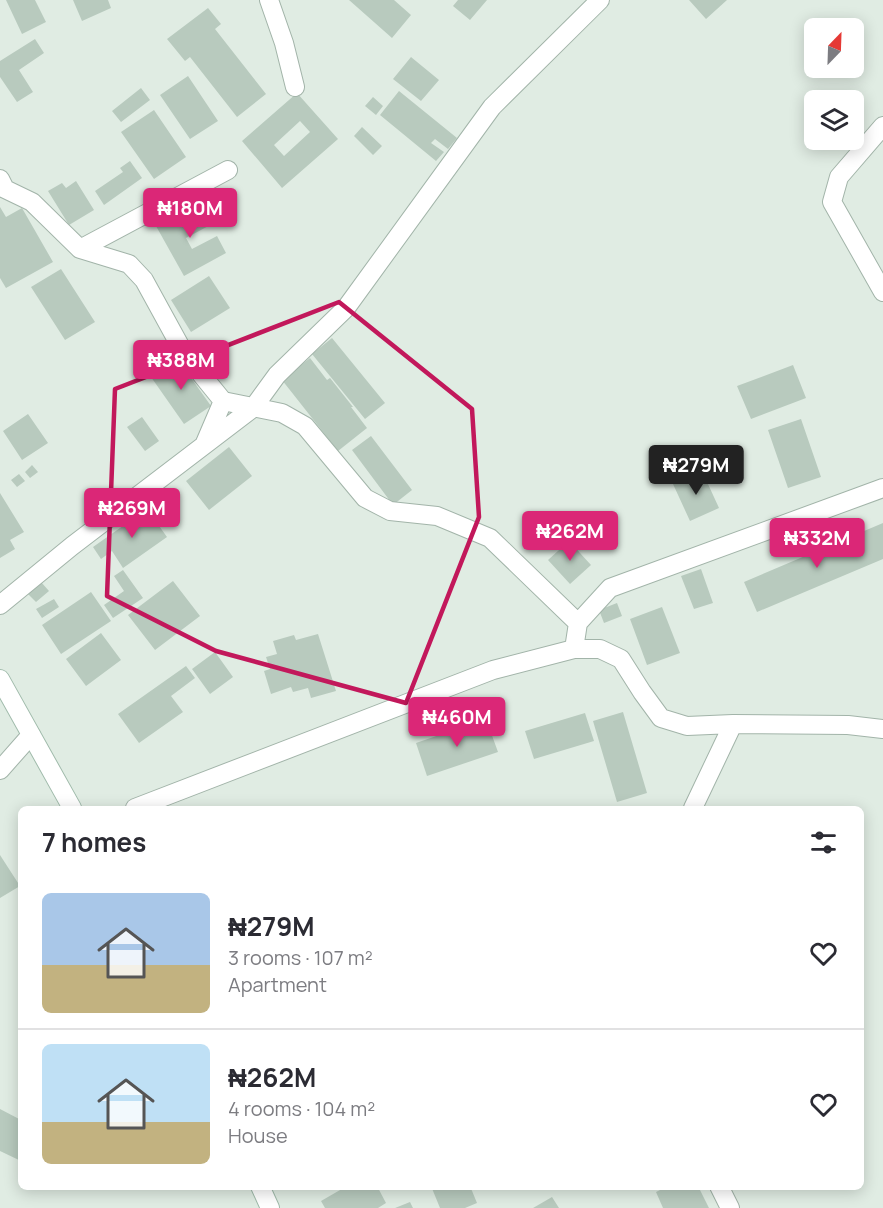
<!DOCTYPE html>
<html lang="en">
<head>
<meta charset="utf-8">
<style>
  :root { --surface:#fff; --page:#f2f2f3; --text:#2b2b33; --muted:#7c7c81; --line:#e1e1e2; --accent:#db2777 }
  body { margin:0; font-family:Manrope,sans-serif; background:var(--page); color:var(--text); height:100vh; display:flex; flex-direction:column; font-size:22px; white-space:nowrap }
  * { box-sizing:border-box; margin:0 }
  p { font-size:20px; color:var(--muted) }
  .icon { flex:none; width:33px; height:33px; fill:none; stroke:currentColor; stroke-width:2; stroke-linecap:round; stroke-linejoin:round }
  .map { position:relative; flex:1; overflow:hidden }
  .sheet { position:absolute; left:18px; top:806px; width:846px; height:384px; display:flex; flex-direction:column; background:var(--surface); border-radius:9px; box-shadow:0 3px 15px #0003 }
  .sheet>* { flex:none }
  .needle { width:39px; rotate:23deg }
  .tools { position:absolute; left:804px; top:18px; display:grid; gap:12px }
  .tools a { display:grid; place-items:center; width:60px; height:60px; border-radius:9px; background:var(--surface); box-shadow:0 3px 15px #0003; font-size:30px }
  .price { position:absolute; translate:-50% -51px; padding:0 14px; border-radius:6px; background:var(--accent); color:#fff; font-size:20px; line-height:39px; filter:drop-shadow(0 2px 3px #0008) }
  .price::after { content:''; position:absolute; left:50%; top:36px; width:18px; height:14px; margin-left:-9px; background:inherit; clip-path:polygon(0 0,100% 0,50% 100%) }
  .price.current { background:#222; color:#fff }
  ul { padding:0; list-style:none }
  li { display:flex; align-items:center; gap:18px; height:150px; padding:0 24px }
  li+li { border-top:2px solid var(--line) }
  li span { display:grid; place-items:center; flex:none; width:168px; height:120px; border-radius:9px; color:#555 }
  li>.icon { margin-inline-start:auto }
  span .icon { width:72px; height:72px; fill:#fffc; stroke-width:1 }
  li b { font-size:26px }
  h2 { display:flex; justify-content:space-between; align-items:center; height:72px; padding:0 24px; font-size:26px }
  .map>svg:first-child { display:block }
  .building { fill:#b8cabe; fill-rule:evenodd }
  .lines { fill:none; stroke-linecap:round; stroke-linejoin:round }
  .minor-casing { stroke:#a2b4a9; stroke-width:20 }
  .secondary-casing { stroke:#a0bbab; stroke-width:20 }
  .minor { stroke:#fff; stroke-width:18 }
  .secondary { stroke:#fff; stroke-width:18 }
  .marked { fill:none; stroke:#c2185b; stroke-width:4.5; stroke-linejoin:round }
</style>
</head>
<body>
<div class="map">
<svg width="883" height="1208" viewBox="0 0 883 1208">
  <rect width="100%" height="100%" fill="#e0ece3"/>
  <path class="building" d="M6 0H35L46 22 22 34Z
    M73 0H108L111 8 82 21Z
    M349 0H394L411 15 392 38Z
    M458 0H487L470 20 453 6Z
    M689 0H727L706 19Z
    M208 8 221 24 215 29 266 94 237 117 190 57 185 61 167 39Z
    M35 39 44 53 19 70 33 92 17 102 0 77V61Z
    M411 57 439 80 421 101 393 79Z
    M188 76 218 121 190 139 160 95Z
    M141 88 150 100 121 122 112 111Z
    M399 91 457 138 448 149 435 139 431 143 444 152 436 161 380 115Z
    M297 93 338 139 282 188 242 141ZM300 121 310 132 284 156 274 145Z
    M373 97 383 106 376 115 365 106Z
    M154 110 186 157 154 179 121 132Z
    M362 127 382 146 373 155 354 136Z
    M130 161 142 178 104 205 95 191 123 172 120 168Z
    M76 181 94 210 69 225 48 191 62 183 66 188Z
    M202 201 214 223 186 238 192 249 217 236 226 253 184 276 156 226Z
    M0 207 6 217 22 208 53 262 6 288 0 278Z
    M61 269 95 322 65 340 31 287Z
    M209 276 230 308 191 332 171 300Z
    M332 338 385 403 365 419 312 354Z
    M177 358 211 406 184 424 151 377Z
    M310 358 327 380 330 378 353 407H351L367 428 338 451 282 380Z
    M793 365 806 398 751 419 737 386Z
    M28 414 48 443 22 460 3 431Z
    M142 417 159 441 145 451 127 427Z
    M801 419 821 477 788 488 768 430Z
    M371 436 412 490 393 505 352 450Z
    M229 447 252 476 209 510 186 481Z
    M32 465 38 472 30 478 25 472Z
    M702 471 719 508 690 521 673 484Z
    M19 474 25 481 17 487 11 480Z
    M0 493 24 532 10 540 15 549 0 558Z
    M147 509 167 537 123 568 112 551 101 559 93 547Z
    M883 523V559L757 612 744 582Z
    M569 541 591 565 570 584 548 560Z
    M701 569 713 603 694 609 681 576Z
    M123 570 143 598 113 618 104 605 124 591 114 576Z
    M173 581 200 616 155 650 128 615Z
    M41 582 49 591 36 602 28 594Z
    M91 592 111 621 61 654 42 625Z
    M54 599 59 607 42 618 36 609Z
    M617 603 622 616 604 623 599 610Z
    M662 607 680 653 647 665 630 619Z
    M101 633 121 660 86 686 66 659Z
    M318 634 336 691 311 698 308 688 293 692 291 687 271 694 264 671 270 669 266 657 277 654 273 641 294 635 296 640Z
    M215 652 233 677 210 694 192 669Z
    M186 666 195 678 171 696 183 712 139 743 118 714Z
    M623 712 647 793 617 802 593 721Z
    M585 713 594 741 534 759 525 731Z
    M486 719 498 752 427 776 416 743Z
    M0 855 20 886 0 898Z
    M0 1109 21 1120V1161L0 1151Z
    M347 1186H377L386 1203 378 1208H325L321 1201Z
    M431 1186H470L477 1203 465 1208H440Z
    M668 1186H698L709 1208H663L656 1192Z
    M552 1197 559 1208H533Z
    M410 1202 413 1208H395Z"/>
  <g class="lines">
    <g class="minor-casing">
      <path id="minor" d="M269 0 284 43 295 87
        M883 126 839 177 832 202 883 292
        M0 179 5 189 32 202 80 249 129 264 144 280 184 353 223 401 282 413 305 426 365 498 390 511 437 516 490 538 578 623
        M80 249 228 170
        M205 443 223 401
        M0 605 72 546 253 408 277 375 346 308 492 107 600 0
        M574 649 578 623 610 588 883 488
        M0 770 31 735
        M135 808 493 670 574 649H600L621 659 642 692 661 718 687 726 733 724 848 725 883 729
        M693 808 733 724
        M719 1186 730 1208"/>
    </g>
    <g class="secondary-casing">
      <path id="secondary" d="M0 679 72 808
        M260 1186 270 1208"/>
    </g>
    <use href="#minor" class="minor"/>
    <use href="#secondary" class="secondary"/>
  </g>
  <path class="marked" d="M339 302 472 409 479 517 406 703 216 651 107 596 115 389Z"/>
</svg>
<div class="tools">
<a><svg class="needle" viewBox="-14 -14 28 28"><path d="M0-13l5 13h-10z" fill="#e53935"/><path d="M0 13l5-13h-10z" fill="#7c7c81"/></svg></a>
<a><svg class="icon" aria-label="layers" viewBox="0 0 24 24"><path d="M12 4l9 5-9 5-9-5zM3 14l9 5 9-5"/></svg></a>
</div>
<b class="price" style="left:190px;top:239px">₦180M</b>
<b class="price" style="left:181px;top:391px">₦388M</b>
<b class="price current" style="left:696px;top:496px">₦279M</b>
<b class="price" style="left:132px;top:539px">₦269M</b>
<b class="price" style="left:570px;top:562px">₦262M</b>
<b class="price" style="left:817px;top:569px">₦332M</b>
<b class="price" style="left:457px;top:748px">₦460M</b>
<section class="sheet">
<h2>7 homes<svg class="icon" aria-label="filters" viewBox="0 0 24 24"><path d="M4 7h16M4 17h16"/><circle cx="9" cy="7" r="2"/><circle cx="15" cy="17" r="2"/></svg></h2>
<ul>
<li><span style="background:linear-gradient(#a9c7e8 60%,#c2b280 0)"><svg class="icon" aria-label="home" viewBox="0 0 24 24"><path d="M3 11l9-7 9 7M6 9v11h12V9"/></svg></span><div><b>₦279M</b><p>3 rooms · 107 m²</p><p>Apartment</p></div><svg class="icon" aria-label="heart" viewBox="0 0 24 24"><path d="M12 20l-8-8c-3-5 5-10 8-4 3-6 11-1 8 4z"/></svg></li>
<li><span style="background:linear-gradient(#bfe0f5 65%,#c2b280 0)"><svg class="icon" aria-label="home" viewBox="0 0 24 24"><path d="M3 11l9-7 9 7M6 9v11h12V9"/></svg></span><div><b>₦262M</b><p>4 rooms · 104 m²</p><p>House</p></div><svg class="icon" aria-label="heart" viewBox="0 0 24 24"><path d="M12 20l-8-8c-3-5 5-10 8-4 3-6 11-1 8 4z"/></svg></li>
</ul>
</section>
</div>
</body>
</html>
